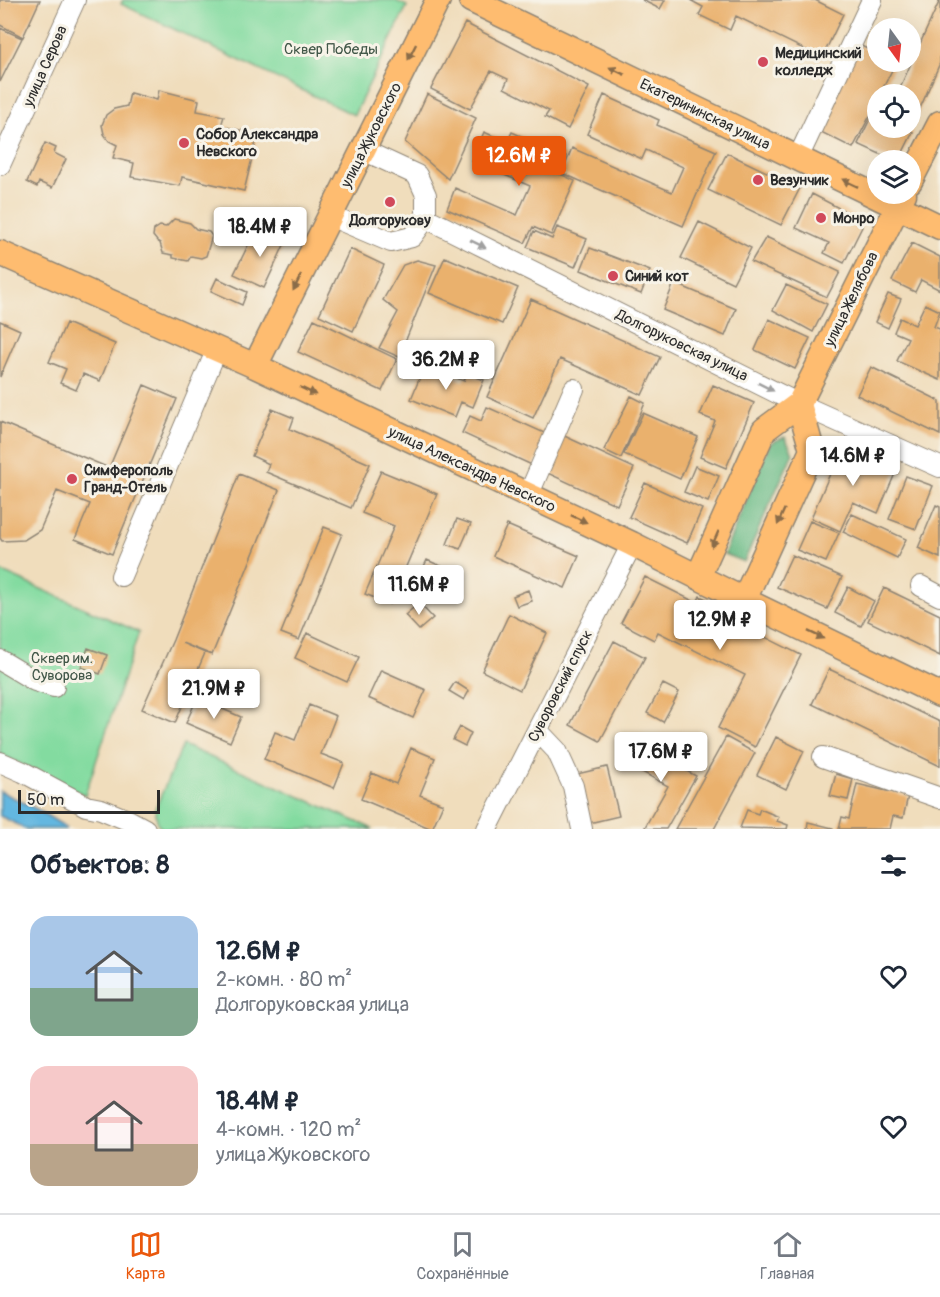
<!DOCTYPE html>
<html lang="ru">
<head>
<meta charset="utf-8">
<style>
  :root { --surface:#fff; --page:#f6f6f7; --text:#1f2937; --muted:#747a83; --line:#e0e1e3; --accent:#ea580c }
  body { margin:0; font-family:Pangolin,sans-serif; background:var(--page); color:var(--text); height:100vh; display:flex; flex-direction:column; font-size:22px; white-space:nowrap }
  * { box-sizing:border-box; margin:0 }
  p { font-size:20px; color:var(--muted) }
  .icon { flex:none; width:33px; height:33px; fill:none; stroke:currentColor; stroke-width:2; stroke-linecap:round; stroke-linejoin:round }
  .map { position:relative; height:829px; overflow:hidden }
  .sheet { display:flex; flex-direction:column; background:var(--surface); flex:1 }
  .sheet>* { flex:none }
  .needle { width:39px; rotate:165deg }
  .fabs { position:absolute; left:867px; top:18px; display:grid; gap:12px }
  .fabs a { display:grid; place-items:center; width:54px; height:54px; border-radius:50%; background:var(--surface); box-shadow:0 6px 24px #0002; font-size:30px }
  .scale { position:absolute; left:18px; bottom:15px; width:142px; box-sizing:border-box; padding-left:6px; border:3px solid #2b2b2b; border-top:0; font-size:16px; line-height:21px; white-space:nowrap; color:#2b2b2b; -webkit-text-stroke:4px #f7f3e8; paint-order:stroke }
  .price { position:absolute; translate:-50% -51px; padding:0 14px; border-radius:6px; background:#fff; color:#222; font-size:20px; line-height:39px; filter:drop-shadow(0 2px 3px #0008) }
  .price::after { content:''; position:absolute; left:50%; top:36px; width:18px; height:14px; margin-left:-9px; background:inherit; clip-path:polygon(0 0,100% 0,50% 100%) }
  .price.current { background:var(--accent); color:#fff }
  ul { padding:0; list-style:none }
  li { display:flex; align-items:center; gap:18px; height:150px; padding:0 30px }
  li span { display:grid; place-items:center; flex:none; width:168px; height:120px; border-radius:18px; color:#555 }
  li>.icon { margin-inline-start:auto }
  span .icon { width:72px; height:72px; fill:#fffc; stroke-width:1 }
  li b { font-size:26px }
  h2 { display:flex; justify-content:space-between; align-items:center; height:72px; padding:0 30px; font-size:26px }
  .tab-bar { display:flex; justify-content:space-around; align-items:center; height:84px; border-top:2px solid var(--line); background:var(--surface); font-size:16px; color:var(--muted) }
  .tab-bar a { display:grid; justify-items:center; gap:3px }
  .tab-bar .current { color:var(--accent) }
  .map>svg:first-child { display:block }
  .green { fill:#83dba0; stroke:#578366; stroke-width:1.5 }
  .forest { fill:#6abb86; stroke:#4a7358; stroke-width:1.5 }
  .water { fill:#64b7e0; stroke:#487186; stroke-width:1.5 }
  .building { fill:#eab16d }
  .lines { fill:none; stroke-linecap:round; stroke-linejoin:round }
  .minor-casing { stroke:#8e8474; stroke-width:22 }
  .major-casing { stroke:#8e8474; stroke-width:27 }
  .minor { stroke:#fff; stroke-width:20 }
  .major { stroke:#febc70; stroke-width:24 }
  .oneway { fill:#8a6c4a }
  .oneway2 { fill:#a0a0a0 }
  .poi-dot { fill:#d1495b; stroke:#f7f3e8; stroke-width:2 }
  .labels { text-anchor:middle; stroke-width:6; stroke-linejoin:round; paint-order:stroke }
  .park-label { font-size:15px; fill:#415748; stroke:#f7f3e8 }
  .poi-label { font-size:15px; font-weight:bold; fill:#2b2b2b; stroke:#f7f3e8; text-anchor:start }
  .street-label { font-size:15px; fill:#2b2b2b; stroke:#f7f3e8 }
</style>
</head>
<body>
<div class="map">
<svg width="940" height="829" viewBox="0 0 940 829">
  <rect width="100%" height="100%" fill="#f7f3e8"/>
  <filter id="ink" filterUnits="userSpaceOnUse"><feTurbulence type="fractalNoise" baseFrequency=".0167" numOctaves="2"/><feDisplacementMap in="SourceGraphic" scale="12" xChannelSelector="R" yChannelSelector="G"/><feConvolveMatrix kernelMatrix="1 2 1 2 8 2 1 2 1" color-interpolation-filters="sRGB"/></filter>
  <filter id="wash" filterUnits="userSpaceOnUse"><feTurbulence type="fractalNoise" baseFrequency=".008" numOctaves="4" result="noise"/><feDisplacementMap in="SourceGraphic" scale="24" xChannelSelector="R" yChannelSelector="G"/><feGaussianBlur stdDeviation="1.35" result="paint"/><feColorMatrix in="noise" values="0 0 0 0 0 0 0 0 0 0 0 0 0 0 0 0 0 1.4 0 .05"/><feComposite in="paint" operator="in"/></filter>
  <g filter="url(#wash)">
    <rect width="100%" height="100%" fill="#f0ddbc"/>
    <path class="green" d="M123 0H394L407 6 354 115 121 4Z
      M0 571 139 632 85 795 0 754Z
      M183 745 373 829H163L158 825 155 809Z"/>
    <path class="forest" d="M785 437 793 453 744 562 724 554 770 443Z"/>
    <path class="water" d="M0 791 38 810 67 828 66 829H26L0 816Z"/>
    <g id="blocks">
      <path class="building" d="M0 0H40L23 37 0 25Z
        M642 0H665L660 9Z
        M690 0H815L843 14 822 58 736 16 730 30 699 15 703 7Z
        M940 0V63L910 131 913 132 899 160H893L858 144 873 113 878 115V128H910V94H897Z
        M465 23 589 87 568 129 545 117 549 111 504 88 508 79 491 71 470 109 431 89Z
        M0 28 22 38 0 82Z
        M857 44 878 54V62H896L880 94H878V100L853 148 817 130Z
        M159 90 199 100 197 111 224 116 221 126 258 134 244 191 182 177 180 186 131 177 134 163 113 158 117 145 109 141 104 134 102 125 106 115 114 109 127 106 130 93 157 100Z
        M427 94 476 118 448 179 405 142Z
        M604 95 659 120 657 125 716 151 683 226 562 173 572 148 672 192 683 167 646 150 642 159 587 134Z
        M484 132 507 142 512 132 566 156 558 173 575 181 551 235 533 227 525 243 447 209 455 188 517 215 530 186 472 161Z
        M45 143 56 148 54 153 66 159 52 188 39 182 37 187 27 182Z
        M727 153 800 188 781 225 708 190Z
        M812 194 860 219 862 227 844 263 824 253 829 243 796 228Z
        M174 219 190 223 196 229 209 232 212 236 206 256 201 258 191 256 188 261 173 258V255L163 253 160 243 157 241 153 236 154 230 160 226 166 227Z
        M699 222 751 248 733 283 681 258Z
        M557 227 587 239 575 267 527 247 534 231 552 239Z
        M256 229 265 234 267 229 278 234 276 239 285 243 264 288 234 274Z
        M766 237 840 272 827 297 751 262Z
        M912 243 940 257V290L921 280 915 292 892 281Z
        M590 248 650 271 641 294 581 270Z
        M350 249 384 265 353 331 319 315Z
        M445 257 518 288 502 324 429 293Z
        M417 260 436 265 399 357 379 348 398 312 383 300 403 265Z
        M217 278 247 292 242 305 211 291Z
        M674 283 736 309 725 336 663 310Z
        M786 285 827 304 813 332 773 310Z
        M888 294 901 299 888 328 875 322Z
        M531 299 660 357 642 395 560 359 533 418 487 397Z
        M925 304 940 311 934 327 940 329V380L897 361 908 338 894 332 900 318 915 325Z
        M314 319 397 359 382 391 298 352Z
        M769 319 810 338 795 369 755 350Z
        M0 321 20 330 0 377Z
        M66 323 115 344 100 381 83 374 76 390 60 383 66 369 49 362Z
        M425 365 464 381 467 373 484 380 473 407 461 402 455 417 411 399Z
        M871 367 940 401V435L857 395Z
        M144 385 177 399 112 554 75 539 90 504 57 491 40 530 24 540 2 541 0 538V422L109 468Z
        M713 385 754 403 726 468 700 457 715 421 700 415Z
        M631 396 645 403 621 458 604 450Z
        M487 407 549 435 534 466 462 433 470 416 481 421Z
        M272 409 294 418 290 429 370 464 351 508 266 472 269 464 252 456Z
        M643 413 698 437 680 479 624 454Z
        M560 434 634 468 617 505 543 471Z
        M842 446 897 469 878 513 853 502 840 531 811 518Z
        M695 466 719 476 708 502 684 492Z
        M381 471 437 494 390 604 365 594 394 526 362 513Z
        M239 474 279 490 212 655 182 643 205 653 175 723 142 709 173 640Z
        M906 476 933 486 916 529 889 519Z
        M645 483 702 509 687 543 629 517Z
        M936 505 940 507V558L918 548Z
        M852 514 906 539 897 558 843 532Z
        M457 519 471 524 460 549 447 544Z
        M810 521 839 533 826 562 797 550Z
        M507 525 579 556 565 588 493 556Z
        M324 527 342 534 299 640 281 633Z
        M792 555 842 577 827 609 777 587Z
        M427 560 459 574 453 587 421 573Z
        M645 577 697 603 700 596 749 620 745 627 801 655 755 747 718 728 745 675 658 632 654 640 621 623Z
        M848 587 874 601 861 626 835 613Z
        M884 588 940 615V656L868 621Z
        M528 590 532 601 517 606 513 596Z
        M419 603 433 618 419 630 405 615Z
        M509 614 547 633 520 690 482 671Z
        M307 633 359 657 347 682 295 658Z
        M614 641 645 657 600 741 570 725Z
        M88 648 107 655 100 674 81 667Z
        M829 669 940 722V766L812 704Z
        M381 670 426 690 413 718 368 698Z
        M455 682 469 691 464 700 449 691Z
        M663 684 679 692 663 722 647 713Z
        M197 698 241 717 230 742 186 723Z
        M309 705 336 716 321 754 344 763 334 788 264 759 275 732 295 740Z
        M460 727 471 733 465 746 453 740Z
        M726 737 755 753 714 829H675Z
        M776 737 804 751 786 789 757 775Z
        M633 742 696 776 666 829H649L645 827 668 786 622 761Z
        M411 748 435 758 420 795 443 804 432 829 361 799 372 773 396 784Z
        M607 767 619 816 589 823 577 774Z
        M836 774 853 779 848 800 830 796Z
        M857 784 908 796 903 818 893 816 890 829H839L842 817 849 819Z
        M760 809 779 817 777 821 788 825 787 829 740 828 747 810 758 814Z
        M808 822 833 828V829H807Z"/>
    </g>
  </g>
  <g filter="url(#ink)">
    <use href="#blocks" fill-opacity="0" stroke="#8e8474" stroke-width="1.5"/>
    <g class="lines">
      <g class="minor-casing">
        <path id="minor" d="M798 158 872 0
          M0 165 75 0
          M330 216 391 242 412 237 426 218V195L417 175 363 150
          M426 218 799 404 940 467
          M528 496 574 389
          M121 576 217 349
          M921 586 940 596
          M0 660 35 681 54 687
          M538 731 557 751 573 786 582 829
          M823 757 940 798
          M0 762 23 772 86 806 101 809 130 821 145 829
          M487 829 632 544"/>
      </g>
      <g class="major-casing">
        <path id="major" d="M471 0 940 227
          M910 181 940 123
          M0 253 255 366 632 544 744 600 940 695
          M255 366 438 0
          M698 577 764 430 799 404 904 194
          M744 600 812 450 799 404"/>
      </g>
      <use href="#minor" class="minor"/>
      <use href="#major" class="major"/>
    </g>
    <defs><path id="oneway-solid" d="M-6-.8H1V-3.2L6.5 0L1 3.2V.8H-6Z" transform="scale(1.5)"/></defs>
    <g class="oneway">
      <use href="#oneway-solid" transform="translate(412 52) rotate(117)"/>
      <use href="#oneway-solid" transform="translate(617 71) rotate(-154)"/>
      <use href="#oneway-solid" transform="translate(850 183) rotate(-154)"/>
      <use href="#oneway-solid" transform="translate(297 283) rotate(117)"/>
      <use href="#oneway-solid" transform="translate(308 391) rotate(26)"/>
      <use href="#oneway-solid" transform="translate(781 517) rotate(114)"/>
      <use href="#oneway-solid" transform="translate(579 519) rotate(25)"/>
      <use href="#oneway-solid" transform="translate(715 539) rotate(114)"/>
      <use href="#oneway-solid" transform="translate(816 635) rotate(26)"/>
    </g>
    <g class="oneway2">
      <use href="#oneway-solid" transform="translate(478 244) rotate(26)"/>
      <use href="#oneway-solid" transform="translate(766 387) rotate(27)"/>
    </g>
  </g>
  <g class="poi-dot">
    <circle cx="763" cy="62" r="6"/>
    <circle cx="184" cy="143" r="6"/>
    <circle cx="758" cy="180" r="6"/>
    <circle cx="390" cy="202" r="6"/>
    <circle cx="821" cy="218" r="6"/>
    <circle cx="613" cy="276" r="6"/>
    <circle cx="72" cy="479" r="6"/>
  </g>
  <g class="labels">
    <g class="park-label">
      <text x="331" y="54">Сквер Победы</text>
      <text x="62" y="663">Сквер им.<tspan x="62" dy="17">Суворова</tspan></text>
    </g>
    <g class="poi-label">
      <text x="775" y="58">Медицинский<tspan x="775" dy="17">колледж</tspan></text>
      <text x="196" y="139">Собор Александра<tspan x="196" dy="17">Невского</tspan></text>
      <text x="770" y="185">Везунчик</text>
      <text x="833" y="223">Монро</text>
      <text x="390" y="225" text-anchor="middle">Долгорукову</text>
      <text x="625" y="281">Синий кот</text>
      <text x="84" y="475">Симферополь<tspan x="84" dy="17">Гранд-Отель</tspan></text>
    </g>
    <g class="street-label">
      <text transform="translate(45 66) rotate(-66)" y="5">улица Серова</text>
      <text transform="translate(705 114) rotate(26)" y="5">Екатерининская улица</text>
      <text transform="translate(371 135) rotate(-63)" y="5">улица Жуковского</text>
      <text transform="translate(851 299) rotate(-64)" y="5">улица Желябова</text>
      <text transform="translate(682 345) rotate(26)" y="5">Долгоруковская улица</text>
      <text transform="translate(472 469) rotate(25)" y="5">улица Александра Невского</text>
      <text transform="translate(560 686) rotate(-63)" y="5">Суворовский спуск</text>
    </g>
  </g>
</svg>
<div class="fabs">
<a><svg class="needle" viewBox="-14 -14 28 28"><path d="M0-13l5 13h-10z" fill="#e53935"/><path d="M0 13l5-13h-10z" fill="#747a83"/></svg></a>
<a><svg class="icon" aria-label="locate" viewBox="0 0 24 24"><circle cx="12" cy="12" r="6"/><path d="M12 2v4M12 18v4M2 12h4M18 12h4"/></svg></a>
<a><svg class="icon" aria-label="layers" viewBox="0 0 24 24"><path d="M12 4l9 5-9 5-9-5zM3 14l9 5 9-5"/></svg></a>
</div>
<div class="scale">50 m</div>
<b class="price current" style="left:519px;top:187px">12.6M ₽</b>
<b class="price" style="left:260px;top:258px">18.4M ₽</b>
<b class="price" style="left:446px;top:391px">36.2M ₽</b>
<b class="price" style="left:853px;top:487px">14.6M ₽</b>
<b class="price" style="left:419px;top:616px">11.6M ₽</b>
<b class="price" style="left:720px;top:651px">12.9M ₽</b>
<b class="price" style="left:214px;top:720px">21.9M ₽</b>
<b class="price" style="left:661px;top:783px">17.6M ₽</b>
</div>
<section class="sheet">
<h2>Объектов: 8<svg class="icon" aria-label="filters" viewBox="0 0 24 24"><path d="M4 7h16M4 17h16"/><circle cx="9" cy="7" r="2"/><circle cx="15" cy="17" r="2"/></svg></h2>
<ul>
<li><span style="background:linear-gradient(#a9c7e8 60%,#7fa58c 0)"><svg class="icon" aria-label="home" viewBox="0 0 24 24"><path d="M3 11l9-7 9 7M6 9v11h12V9"/></svg></span><div><b>12.6M ₽</b><p>2-комн. · 80 m²</p><p>Долгоруковская улица</p></div><svg class="icon" aria-label="heart" viewBox="0 0 24 24"><path d="M12 20l-8-8c-3-5 5-10 8-4 3-6 11-1 8 4z"/></svg></li>
<li><span style="background:linear-gradient(#f6c9c9 65%,#b9a48a 0)"><svg class="icon" aria-label="home" viewBox="0 0 24 24"><path d="M3 11l9-7 9 7M6 9v11h12V9"/></svg></span><div><b>18.4M ₽</b><p>4-комн. · 120 m²</p><p>улица Жуковского</p></div><svg class="icon" aria-label="heart" viewBox="0 0 24 24"><path d="M12 20l-8-8c-3-5 5-10 8-4 3-6 11-1 8 4z"/></svg></li>
</ul>
</section>
<nav class="tab-bar">
<a class="current"><svg class="icon" aria-label="map" viewBox="0 0 24 24"><path d="M3 6l6-2 6 2 6-2v14l-6 2-6-2-6 2zM9 4v14M15 6v14"/></svg>Карта</a>
<a><svg class="icon" aria-label="saved" viewBox="0 0 24 24"><path d="M7 4h10v16l-5-4-5 4z"/></svg>Сохранённые</a>
<a><svg class="icon" aria-label="home" viewBox="0 0 24 24"><path d="M3 11l9-7 9 7M6 9v11h12V9"/></svg>Главная</a>
</nav>
</body>
</html>
